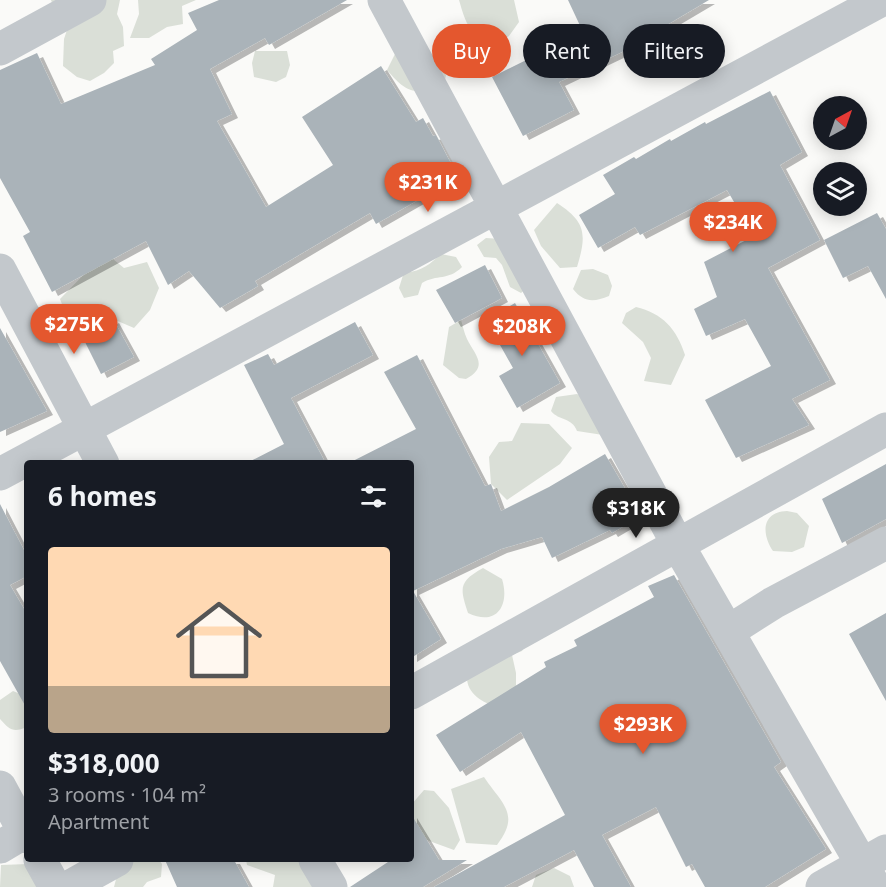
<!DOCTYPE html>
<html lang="en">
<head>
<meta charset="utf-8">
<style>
  :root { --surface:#171b24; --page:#242831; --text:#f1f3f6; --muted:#9ea1a6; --accent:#e4572e }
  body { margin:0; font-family:"Noto Sans",sans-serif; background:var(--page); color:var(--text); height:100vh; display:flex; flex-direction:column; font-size:22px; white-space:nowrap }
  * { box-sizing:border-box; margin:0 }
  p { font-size:20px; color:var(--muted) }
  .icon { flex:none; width:33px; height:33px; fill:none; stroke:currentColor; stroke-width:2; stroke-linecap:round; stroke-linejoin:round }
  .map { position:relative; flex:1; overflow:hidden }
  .sheet { position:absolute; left:24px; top:460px; width:390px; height:402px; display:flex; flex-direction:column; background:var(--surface); border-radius:6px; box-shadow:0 3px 15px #0003 }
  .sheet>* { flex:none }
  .hud { position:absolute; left:432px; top:24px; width:363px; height:54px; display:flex; gap:12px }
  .needle { width:39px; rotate:40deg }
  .fabs { position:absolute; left:813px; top:96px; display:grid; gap:12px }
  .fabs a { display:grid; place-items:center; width:54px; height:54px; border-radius:50%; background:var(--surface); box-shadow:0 3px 15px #0003; font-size:30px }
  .price { position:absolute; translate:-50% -51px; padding:0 14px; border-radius:21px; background:var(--accent); color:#fff; font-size:20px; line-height:39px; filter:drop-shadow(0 2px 3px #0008) }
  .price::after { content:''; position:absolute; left:50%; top:36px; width:18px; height:14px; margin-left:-9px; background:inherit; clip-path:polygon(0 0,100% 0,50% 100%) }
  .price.active { background:#222; color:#fff }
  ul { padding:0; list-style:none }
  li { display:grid; align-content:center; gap:12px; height:318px; padding:0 24px }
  li span { display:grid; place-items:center; height:186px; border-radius:6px; color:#555 }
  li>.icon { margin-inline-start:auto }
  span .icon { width:108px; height:108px; fill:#fffc; stroke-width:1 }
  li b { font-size:26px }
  h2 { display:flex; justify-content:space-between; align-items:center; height:72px; padding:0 24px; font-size:26px }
  .pill { padding:0 21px; border-radius:27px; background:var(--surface); box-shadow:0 3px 15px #0003; font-size:21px; line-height:54px }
  .pill.active { background:var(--accent); color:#fff }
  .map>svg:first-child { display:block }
  .green { fill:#dadfd7 }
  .building { fill:#aab3b9; filter:url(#shadow) }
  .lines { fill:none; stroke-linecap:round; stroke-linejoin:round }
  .minor { stroke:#c3c8cc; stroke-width:33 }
</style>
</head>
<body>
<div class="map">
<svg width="886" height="887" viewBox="0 0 886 887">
  <defs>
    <filter id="shadow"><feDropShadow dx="6" dy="4" stdDeviation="0" flood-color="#0004"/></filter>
  </defs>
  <rect width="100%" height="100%" fill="#fafaf8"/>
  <path class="green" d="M120 0 117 14 123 27 124 46 113 51 114 63 104 73 90 81 77 77 63 66 64 39 68 27 55 11 51 0Z
    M138 0H196L182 6 183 24 167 27 149 38H130L139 14Z
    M459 0H514L519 22 509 36 495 45C469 35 466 24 459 0Z
    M255 51H287L290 65 286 77 276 82 254 77 252 63Z
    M396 52 435 61 446 75 444 86C415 94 408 95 387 70Z
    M557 203C586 222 587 234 577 267L560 268 541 246 534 230Z
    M486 238 502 239 529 286 521 293 510 287 502 265 496 258 484 257 477 245Z
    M441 254 456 257 462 267C448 281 437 274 422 283L418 295 404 298 399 288 404 272C420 273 430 264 441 254Z
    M113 259 124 268 147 262 159 288 150 310 134 328 113 319 69 323 60 299 96 262Z
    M593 269 608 275 612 286 609 296C594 302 584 303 573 289L581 270Z
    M636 307C662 313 677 329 685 355L671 385 644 381 651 358 643 342 622 323 626 313Z
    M461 320C463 326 464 333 467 339 474 354 490 366 466 379L459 378 443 365 449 327Z
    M577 394 589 400 603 435 577 431C572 417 559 421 551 411L556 397Z
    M521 423 549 424 572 448 560 464 507 500 491 484 489 457 499 442 512 441Z
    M787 511 797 513 809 526 804 547 792 552 773 551C761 533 762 512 787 511Z
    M483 568 502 579C510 605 497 627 468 613 460 588 458 582 483 568Z
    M528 641 522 651 512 655 516 673V695L497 707C483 703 466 693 467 676Z
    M13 691 25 696 27 700V727C13 733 10 730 0 719V700Z
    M484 777C502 804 521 814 497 845L466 843 451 789Z
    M424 790 434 791 449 808 460 840 454 850 421 838 411 851V805Z
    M121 860H159L162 864 161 877 147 882 143 887H114Z
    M246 860H316L315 887H273L275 875 247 865Z
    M28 864 43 887H0L1 865Z
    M554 868 570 876 574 887H532L536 875Z"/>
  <path class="building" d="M219 0H347L269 45 265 38 210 69 232 114 217 121 266 207 333 165 302 117 381 66 416 122 423 118 433 136 436 135 458 177 376 224 370 213 255 281 258 286 220 308 189 271 168 285 146 241 52 292 23 236 30 232 0 178V70L37 53 61 104 155 65 151 59 197 30 188 13Z
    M568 0H709L665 26 686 62 661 73 647 40 559 82 574 110 523 136 492 77 583 32Z
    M770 91 802 152 780 165 820 240 768 268 830 380 792 399 809 425 736 458 705 400 771 366 745 319 706 336 694 309 717 297 704 262 754 236 727 190 640 235 635 227 598 248 579 215 615 194 603 175 634 157 636 159 670 139 671 141 705 122 706 124Z
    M877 213 886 229V299L868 266 843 278 824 240Z
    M485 265 502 298 455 323 436 290Z
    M515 303 560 383 517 408 499 376 513 368 486 320Z
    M113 319 134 357 101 374 82 336Z
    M355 322 373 355 291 398 326 464H245L284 444 244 365 268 354 274 365Z
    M0 328 47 411 0 432Z
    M417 355 485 486 491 484 501 511 549 487 605 454 641 516 612 533 610 530 552 558 542 537 501 549 413 591 441 639 411 658V464H347L416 429 384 372Z
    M886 464V519L842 543 822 499Z
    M0 504 27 556V576L10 585 27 614V709L0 661Z
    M674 575 781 762 774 767 826 849 765 887H705L692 864 686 867 656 807 602 835 631 887H594L574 850 504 887H434L565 815 521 732 460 772 436 735 546 667 544 662 577 646 574 640 654 597 648 586Z
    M886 613V701L849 634Z
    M411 814 439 860H467L423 887H350L391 860H411Z
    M165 860H234L249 887H177Z"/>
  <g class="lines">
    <path class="minor" d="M384 0 678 545 875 887
      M0 49 90 0
      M0 270 103 464
      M0 474 882 0
      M729 631 773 603 886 543
      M411 693 886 429
      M0 787 27 837
      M0 847 25 832
      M40 860 55 887
      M315 860 331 887
      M69 887 117 860
      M822 887 886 851"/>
  </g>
</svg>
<div class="fabs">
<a><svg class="needle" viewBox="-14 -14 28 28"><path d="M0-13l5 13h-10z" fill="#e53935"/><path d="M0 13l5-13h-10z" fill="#9ea1a6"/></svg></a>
<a><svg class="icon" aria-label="layers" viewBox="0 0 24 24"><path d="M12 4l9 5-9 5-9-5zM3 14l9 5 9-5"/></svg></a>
</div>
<b class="price" style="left:428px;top:213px">$231K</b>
<b class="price" style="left:733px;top:253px">$234K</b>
<b class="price" style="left:74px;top:355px">$275K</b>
<b class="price" style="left:522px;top:357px">$208K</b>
<b class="price active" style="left:636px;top:539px">$318K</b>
<b class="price" style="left:643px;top:755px">$293K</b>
<div class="hud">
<a class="pill active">Buy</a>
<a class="pill">Rent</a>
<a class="pill">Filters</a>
</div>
<section class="sheet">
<h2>6 homes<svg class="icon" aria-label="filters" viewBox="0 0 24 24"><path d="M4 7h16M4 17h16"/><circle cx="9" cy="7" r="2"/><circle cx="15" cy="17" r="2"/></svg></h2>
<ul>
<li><span style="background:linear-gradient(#ffd9b3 75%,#b9a48a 0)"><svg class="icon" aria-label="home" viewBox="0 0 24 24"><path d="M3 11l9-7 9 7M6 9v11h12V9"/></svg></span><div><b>$318,000</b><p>3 rooms · 104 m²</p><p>Apartment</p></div></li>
</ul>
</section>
</div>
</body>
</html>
